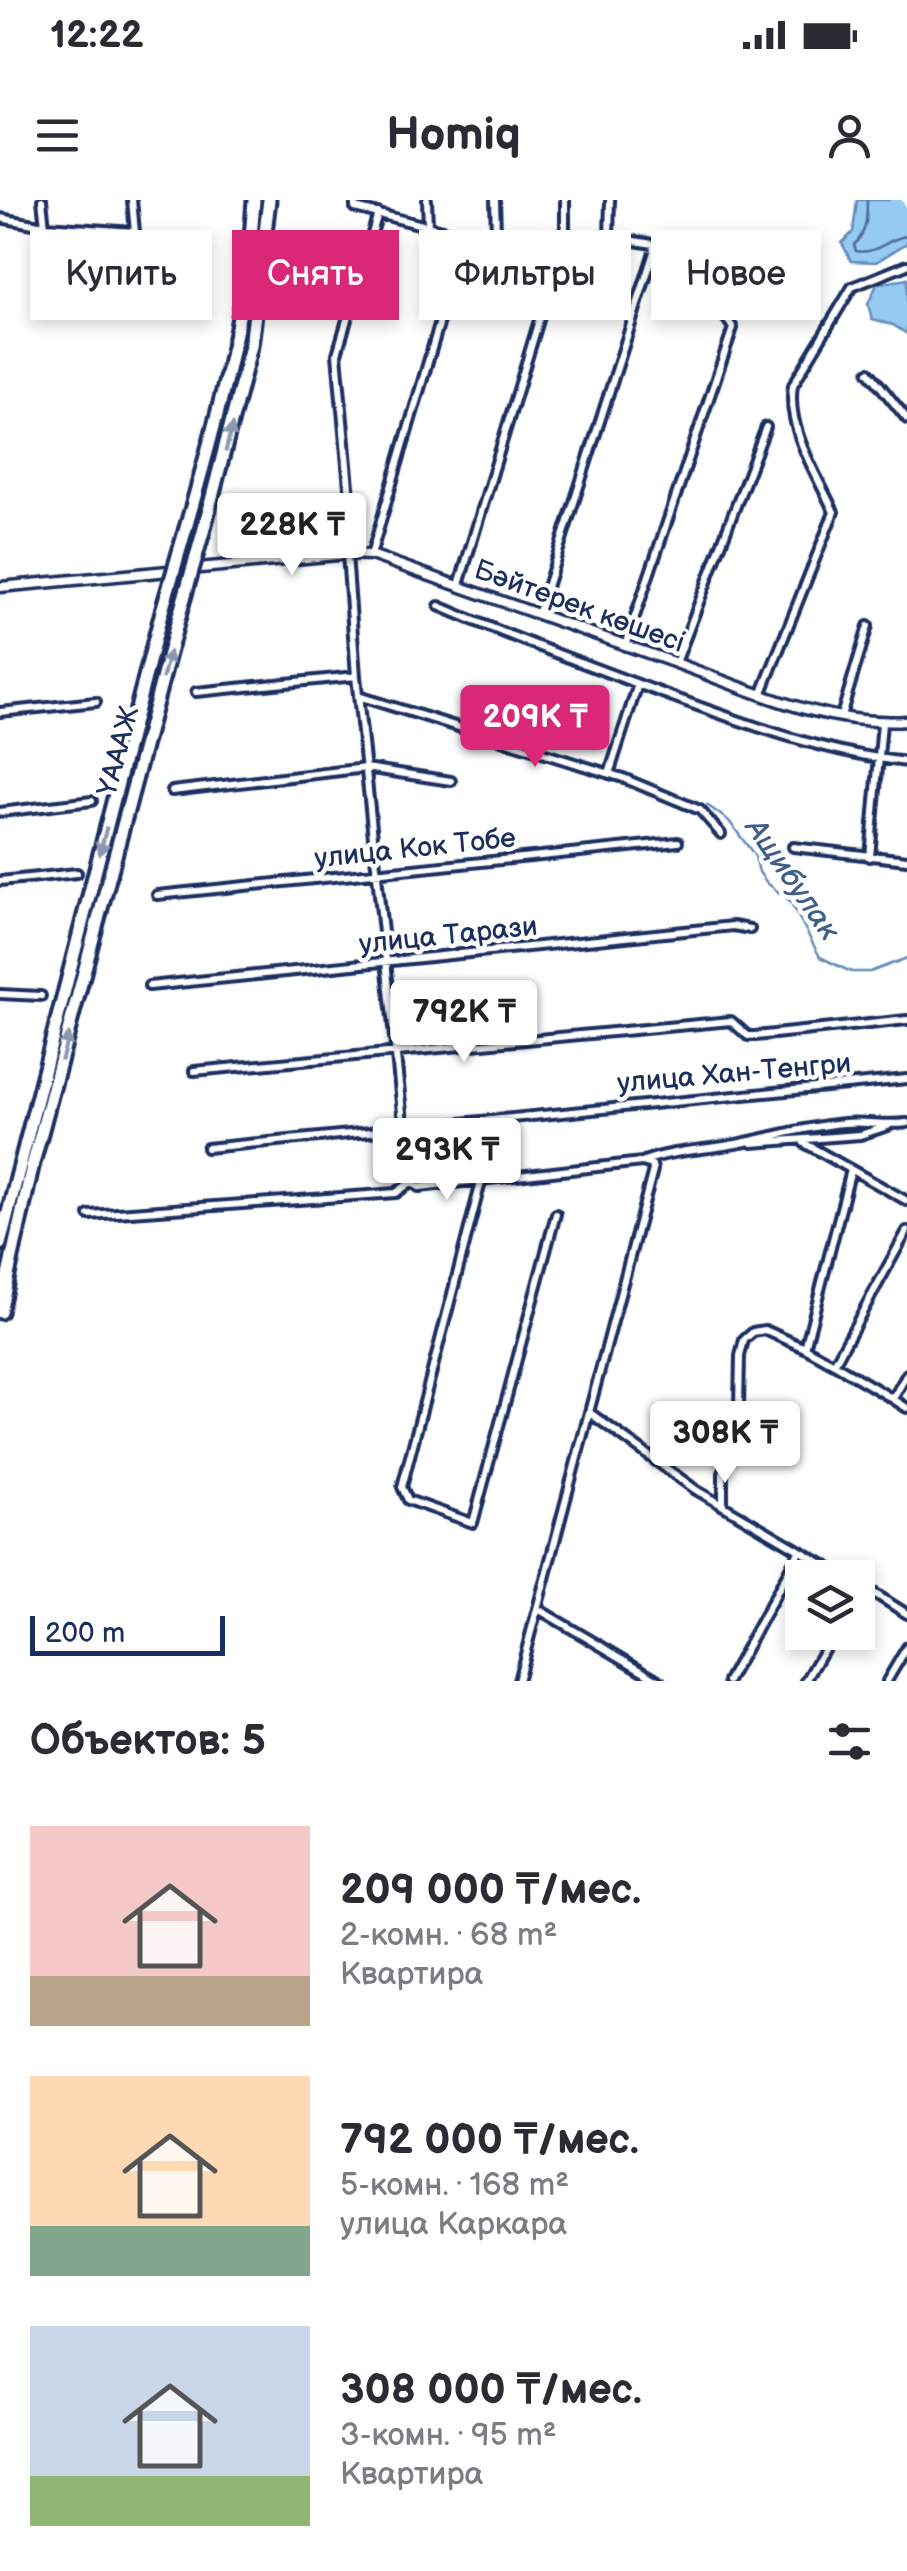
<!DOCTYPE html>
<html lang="ru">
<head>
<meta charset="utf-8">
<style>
  :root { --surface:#fff; --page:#f7f7f7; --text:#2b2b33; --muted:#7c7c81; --accent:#db2777 }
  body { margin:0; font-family:"Balsamiq Sans",sans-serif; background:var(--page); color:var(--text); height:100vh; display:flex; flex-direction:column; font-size:38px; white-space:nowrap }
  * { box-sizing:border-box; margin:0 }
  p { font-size:32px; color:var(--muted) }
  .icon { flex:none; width:55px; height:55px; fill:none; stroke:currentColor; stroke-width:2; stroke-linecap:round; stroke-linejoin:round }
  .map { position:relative; height:1481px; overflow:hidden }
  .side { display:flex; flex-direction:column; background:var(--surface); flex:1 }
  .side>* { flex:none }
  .top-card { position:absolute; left:30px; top:30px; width:848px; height:90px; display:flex; gap:20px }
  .controls { position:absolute; left:785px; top:1360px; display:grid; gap:20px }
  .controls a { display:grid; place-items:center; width:90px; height:90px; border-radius:0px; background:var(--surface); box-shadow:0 5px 15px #0003; font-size:50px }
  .scale { position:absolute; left:30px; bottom:25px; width:195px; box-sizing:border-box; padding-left:10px; border:5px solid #1b2f5e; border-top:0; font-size:28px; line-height:35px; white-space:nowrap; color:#1b2f5e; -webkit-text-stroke:8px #fff; paint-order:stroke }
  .price { position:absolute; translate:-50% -85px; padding:0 22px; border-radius:10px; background:#fff; color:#222; font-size:32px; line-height:65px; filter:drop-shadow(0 2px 5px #0008) }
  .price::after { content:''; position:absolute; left:50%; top:60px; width:30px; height:22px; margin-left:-15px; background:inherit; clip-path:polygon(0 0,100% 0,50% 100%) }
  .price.current { background:var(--accent); color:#fff }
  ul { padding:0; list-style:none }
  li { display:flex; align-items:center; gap:30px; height:250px; padding:0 30px }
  li span { display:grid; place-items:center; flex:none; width:280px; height:200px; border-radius:0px; color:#555 }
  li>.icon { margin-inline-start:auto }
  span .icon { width:120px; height:120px; fill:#fffc; stroke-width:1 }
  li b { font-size:42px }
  h2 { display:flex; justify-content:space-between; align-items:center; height:120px; padding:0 30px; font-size:42px }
  .tag { padding:0 35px; border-radius:0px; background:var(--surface); box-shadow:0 5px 15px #0003; font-size:35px; line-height:90px }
  .tag.current { background:var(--accent); color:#fff }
  .status { display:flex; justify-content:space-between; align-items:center; height:70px; padding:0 50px; background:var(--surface); direction:ltr }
  .status svg { height:28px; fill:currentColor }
  header { display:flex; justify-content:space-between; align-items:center; height:130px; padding:0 30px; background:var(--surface); font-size:45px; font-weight:700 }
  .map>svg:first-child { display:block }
  .water { fill:#95caf3; stroke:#648cb7; stroke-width:2.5 }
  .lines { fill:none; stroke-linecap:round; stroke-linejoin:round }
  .shore { stroke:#4c6d9a; stroke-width:2.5 }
  .stream { stroke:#648cb7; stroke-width:2.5 }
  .river { stroke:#95caf3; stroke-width:11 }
  .minor-casing { stroke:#1b2f5e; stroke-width:14 }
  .tertiary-casing { stroke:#1b2f5e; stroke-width:15 }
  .motorway-casing { stroke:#1b2f5e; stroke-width:19 }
  .minor { stroke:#fff; stroke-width:6 }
  .tertiary { stroke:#fff; stroke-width:8 }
  .motorway { stroke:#fff; stroke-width:11 }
  .motorway-bridge-casing { stroke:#1b2f5e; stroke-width:19; stroke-linecap:butt }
  .motorway-bridge { stroke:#fff; stroke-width:11 }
  .oneway { fill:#8d97ae }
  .labels { text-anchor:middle; stroke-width:9; stroke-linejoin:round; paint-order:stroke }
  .street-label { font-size:28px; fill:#1b2f5e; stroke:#fff }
  .water-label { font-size:30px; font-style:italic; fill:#405e8b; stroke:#fff }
</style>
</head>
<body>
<div class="status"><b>12:22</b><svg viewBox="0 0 49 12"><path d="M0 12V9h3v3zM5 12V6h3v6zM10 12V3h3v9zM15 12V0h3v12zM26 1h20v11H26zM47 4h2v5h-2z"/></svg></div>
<header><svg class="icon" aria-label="menu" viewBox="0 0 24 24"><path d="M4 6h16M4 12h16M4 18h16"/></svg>Homiq<svg class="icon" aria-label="person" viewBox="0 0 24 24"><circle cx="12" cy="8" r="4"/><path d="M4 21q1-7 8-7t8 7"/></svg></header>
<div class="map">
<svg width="907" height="1481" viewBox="0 0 907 1481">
  <rect width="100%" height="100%" fill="#fff"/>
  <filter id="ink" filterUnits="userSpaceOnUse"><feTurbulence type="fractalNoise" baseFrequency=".01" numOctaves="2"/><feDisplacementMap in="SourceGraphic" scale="20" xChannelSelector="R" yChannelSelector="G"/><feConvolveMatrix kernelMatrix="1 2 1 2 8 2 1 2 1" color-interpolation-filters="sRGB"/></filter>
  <g filter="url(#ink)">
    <path class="water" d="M857 0H892L895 8 907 14V43L876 62 851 61 842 43 853 32Z
      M907 79V134L893 125 872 120 868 104 877 84Z"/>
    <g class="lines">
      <path class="shore" d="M867 0C867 17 867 33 854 45L856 51C877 55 887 38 907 36"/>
      <path class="stream" d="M707 605 729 621 755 656 759 672 767 683 790 701 820 757 851 772H870L907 758"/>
      <path class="river" d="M895 0 907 18"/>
      <g class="minor-casing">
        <path id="minor" d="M42 0 45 26
          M355 0V8L450 32 609 37
          M427 0 428 26
          M495 0 496 33
          M0 18 45 26 135 32 132 0
          M320 43 362 69
          M869 172 907 219
          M347 354 356 476 409 979 419 987 642 962 652 965 653 970 518 1481
          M355 354 337 154 378 13
          M371 355 466 33
          M459 385 565 34V0
          M439 406C515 439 592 467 670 496 747 524 824 553 907 562
          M539 412 654 52 653 44 609 37 610 0
          M625 446 733 128 687 61
          M676 463 766 227
          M196 492 356 476
          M761 495 834 312C816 273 786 228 793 185L852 87 907 65
          M358 496 623 578 700 610 721 634
          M0 512 96 502
          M841 516 868 426
          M609 574 638 484
          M172 591 366 568 451 581
          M0 612 92 601
          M793 647 907 660
          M870 657 882 523
          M0 681 77 673
          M157 695 678 642
          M149 786 733 726 750 729
          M0 794 41 796
          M194 871 731 821 748 836H755L907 820
          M752 943 860 935 888 926
          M804 943 907 1001
          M207 948 907 879
          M644 961C674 950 705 950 736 944 773 937 807 926 844 923 865 921 886 926 907 923
          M851 970 805 1148 834 1164 907 1031
          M481 982 402 1287 408 1300 473 1323 556 1014
          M89 1015 396 993 411 982
          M834 1164 893 1199 907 1174
          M893 1199 907 1208
          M590 1213 696 1290 847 1378
          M723 1306V1274L739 1207 740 1156 744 1140 753 1132 765 1130 805 1148
          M858 1383 907 1414
          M538 1409 660 1481
          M728 1481 799 1352
          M806 1481 834 1432
          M887 1481 907 1447"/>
      </g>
      <g class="tertiary-casing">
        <path id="tertiary" d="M0 387 347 354 371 355C472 390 572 427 673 462 748 489 826 527 907 521"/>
      </g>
      <g class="motorway-casing">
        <path id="motorway" d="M186 328C217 219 247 113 254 0
          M203 332 251 146 269 0
          M0 1044 162 411
          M0 1112 32 967 179 416"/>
      </g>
      <use href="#minor" class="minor"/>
      <use href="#tertiary" class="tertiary"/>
      <use href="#motorway" class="motorway"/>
      <g class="motorway-bridge-casing">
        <path id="motorway-bridge" d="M162 411 186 328
          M179 416 203 332"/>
      </g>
      <use href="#motorway-bridge" class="motorway-bridge"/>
    </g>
    <defs><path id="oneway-solid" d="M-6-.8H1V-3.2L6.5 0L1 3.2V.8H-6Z" transform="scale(2.5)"/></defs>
    <g class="oneway">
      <use href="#oneway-solid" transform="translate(229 238) rotate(-76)"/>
      <use href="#oneway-solid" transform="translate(166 465) rotate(-75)"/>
      <use href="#oneway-solid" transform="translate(103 641) rotate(104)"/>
      <use href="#oneway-solid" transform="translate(65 847) rotate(-75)"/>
    </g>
  </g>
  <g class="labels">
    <g class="street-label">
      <text transform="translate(580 405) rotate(20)" y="10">Бәйтерек көшесі</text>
      <text transform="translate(117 551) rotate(-75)" y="10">ҮАААЖ</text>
      <text transform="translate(415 647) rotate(-6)" y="10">улица Кок Тобе</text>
      <text transform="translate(448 734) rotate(-6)" y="10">улица Тарази</text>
      <text transform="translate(734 872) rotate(-5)" y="10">улица Хан-Тенгри</text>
    </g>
    <g class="water-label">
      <text transform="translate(793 679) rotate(55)" y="10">Ащибулак</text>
    </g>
  </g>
</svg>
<div class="controls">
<a><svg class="icon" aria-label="layers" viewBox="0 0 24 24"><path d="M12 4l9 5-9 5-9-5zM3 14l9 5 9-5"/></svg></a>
</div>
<div class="scale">200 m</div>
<b class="price" style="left:292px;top:378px">228K ₸</b>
<b class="price current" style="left:535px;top:570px">209K ₸</b>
<b class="price" style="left:464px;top:865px">792K ₸</b>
<b class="price" style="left:447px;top:1003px">293K ₸</b>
<b class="price" style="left:725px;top:1286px">308K ₸</b>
<div class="top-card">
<a class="tag">Купить</a>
<a class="tag current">Снять</a>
<a class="tag">Фильтры</a>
<a class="tag">Новое</a>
</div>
</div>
<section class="side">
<h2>Объектов: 5<svg class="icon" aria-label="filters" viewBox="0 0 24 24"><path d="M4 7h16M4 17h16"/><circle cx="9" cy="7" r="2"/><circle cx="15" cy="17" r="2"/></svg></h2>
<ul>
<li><span style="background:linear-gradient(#f6c9c9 75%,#b9a48a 0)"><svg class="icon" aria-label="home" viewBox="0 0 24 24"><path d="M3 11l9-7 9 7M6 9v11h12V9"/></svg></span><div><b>209 000 ₸/мес.</b><p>2-комн. · 68 m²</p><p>Квартира</p></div></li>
<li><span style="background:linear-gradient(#ffd9b3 75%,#7fa58c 0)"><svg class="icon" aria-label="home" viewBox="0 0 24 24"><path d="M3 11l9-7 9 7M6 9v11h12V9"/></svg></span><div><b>792 000 ₸/мес.</b><p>5-комн. · 168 m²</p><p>улица Каркара</p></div></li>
<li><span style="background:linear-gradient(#c9d6e8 75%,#8fb573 0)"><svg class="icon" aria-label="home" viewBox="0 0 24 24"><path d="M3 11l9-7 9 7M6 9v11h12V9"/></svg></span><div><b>308 000 ₸/мес.</b><p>3-комн. · 95 m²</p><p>Квартира</p></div></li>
</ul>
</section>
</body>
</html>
